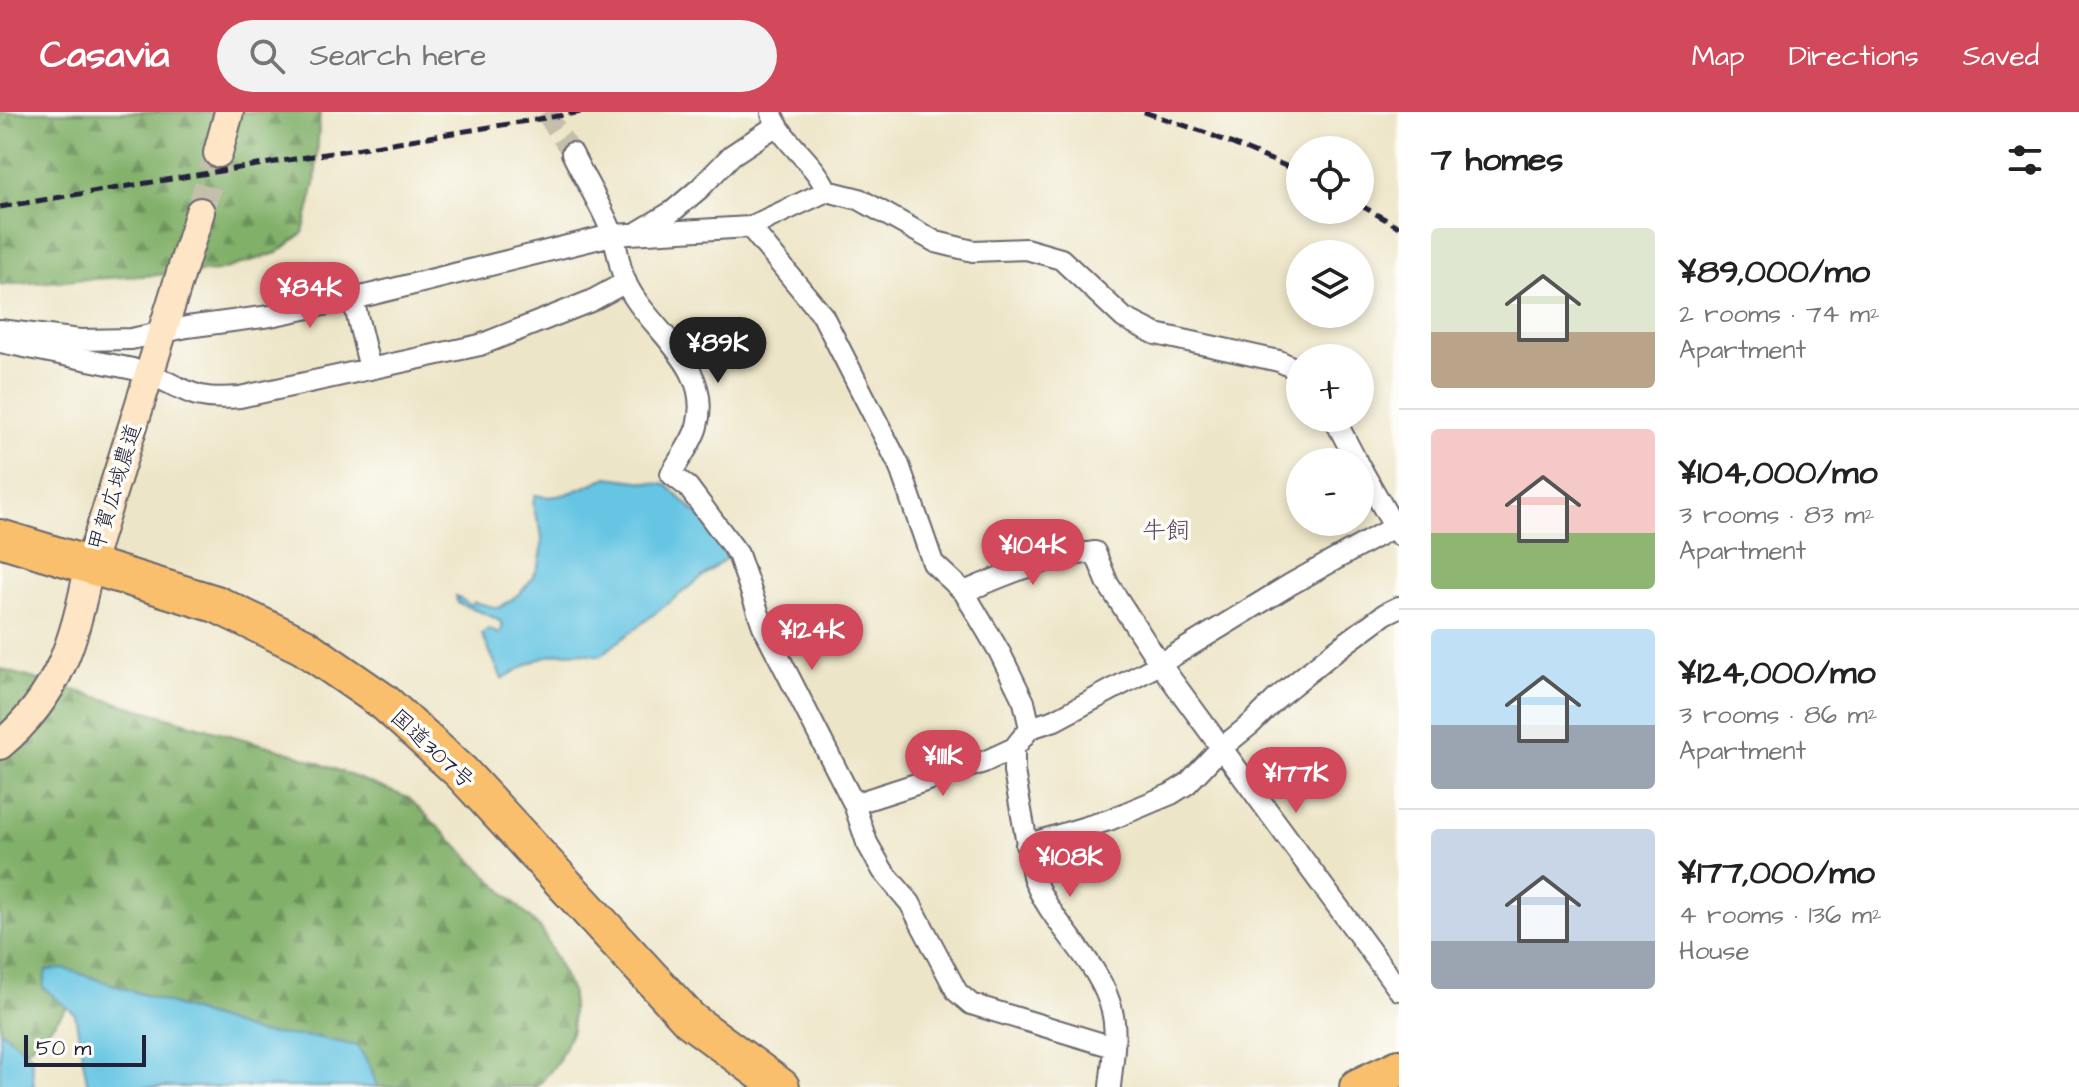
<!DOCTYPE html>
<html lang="en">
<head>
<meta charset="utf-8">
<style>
  :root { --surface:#fff; --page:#f2f2f2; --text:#222; --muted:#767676; --line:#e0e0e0; --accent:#d1495b }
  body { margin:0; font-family:"Architects Daughter","Klee One",sans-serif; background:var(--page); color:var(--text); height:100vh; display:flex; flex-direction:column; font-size:30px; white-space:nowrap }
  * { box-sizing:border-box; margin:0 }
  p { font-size:26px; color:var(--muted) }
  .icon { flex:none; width:44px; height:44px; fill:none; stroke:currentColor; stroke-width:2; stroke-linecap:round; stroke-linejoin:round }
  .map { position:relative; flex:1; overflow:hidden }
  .drawer { display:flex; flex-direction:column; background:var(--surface); width:680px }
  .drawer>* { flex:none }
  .tools { position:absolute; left:1286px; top:24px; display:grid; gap:16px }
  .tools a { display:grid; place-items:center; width:88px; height:88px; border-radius:50%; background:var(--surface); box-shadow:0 4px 12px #0003; font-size:40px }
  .scale { position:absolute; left:24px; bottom:20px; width:122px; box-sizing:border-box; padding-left:8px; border:4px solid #22223b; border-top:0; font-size:22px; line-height:28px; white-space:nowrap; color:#22223b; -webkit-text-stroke:6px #fdfcf7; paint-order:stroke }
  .price { position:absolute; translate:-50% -68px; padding:0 18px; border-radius:28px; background:var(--accent); color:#fff; font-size:26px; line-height:52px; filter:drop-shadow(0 2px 4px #0008) }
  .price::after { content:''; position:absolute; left:50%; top:48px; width:24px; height:18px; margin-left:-12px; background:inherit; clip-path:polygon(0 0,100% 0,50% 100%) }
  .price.current { background:#222; color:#fff }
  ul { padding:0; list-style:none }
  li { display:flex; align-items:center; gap:24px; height:200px; padding:0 32px }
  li+li { border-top:2px solid var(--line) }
  li span { display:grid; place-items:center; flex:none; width:224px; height:160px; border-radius:8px; color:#555 }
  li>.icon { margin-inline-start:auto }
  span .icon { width:96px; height:96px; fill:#fffc; stroke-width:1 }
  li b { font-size:34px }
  h2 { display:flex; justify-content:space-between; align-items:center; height:96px; padding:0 32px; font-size:34px }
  header { display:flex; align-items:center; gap:48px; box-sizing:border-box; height:112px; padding:0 40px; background:var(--accent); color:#fff }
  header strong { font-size:38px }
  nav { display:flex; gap:44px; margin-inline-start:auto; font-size:28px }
  .search { width:560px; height:72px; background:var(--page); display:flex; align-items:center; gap:20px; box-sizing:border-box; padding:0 28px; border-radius:44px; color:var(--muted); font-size:30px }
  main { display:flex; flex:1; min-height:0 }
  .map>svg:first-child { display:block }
  .forest { fill:url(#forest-firs); stroke:#526952; stroke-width:2 }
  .water { fill:#65c5e3; stroke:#44748f; stroke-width:2 }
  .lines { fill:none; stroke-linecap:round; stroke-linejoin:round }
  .street-tunnel { stroke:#c4beab; stroke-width:20; stroke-dasharray:20 10; stroke-linecap:butt }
  .secondary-tunnel { stroke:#c4beab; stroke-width:28; stroke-dasharray:28 14; stroke-linecap:butt }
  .street-casing { stroke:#69666c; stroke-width:24 }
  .secondary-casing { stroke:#69666c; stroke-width:32 }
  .highway-casing { stroke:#69666c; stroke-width:40 }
  .street { stroke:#fff; stroke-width:20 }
  .secondary { stroke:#fde5c5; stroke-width:28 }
  .highway { stroke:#f9bf6d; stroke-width:36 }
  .rail { stroke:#22223b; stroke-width:5; stroke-dasharray:12 6; stroke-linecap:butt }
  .labels { text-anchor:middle; stroke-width:7; stroke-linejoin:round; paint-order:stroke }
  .street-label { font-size:22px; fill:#22223b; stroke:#fdfcf7 }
  .neighbourhood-label { font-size:24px; fill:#5b4a66; stroke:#fdfcf7 }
</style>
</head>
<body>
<header>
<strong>Casavia</strong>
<div class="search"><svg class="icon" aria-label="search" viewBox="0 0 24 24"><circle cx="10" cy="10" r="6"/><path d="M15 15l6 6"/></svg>Search here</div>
<nav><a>Map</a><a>Directions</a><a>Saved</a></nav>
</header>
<main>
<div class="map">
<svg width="1399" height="975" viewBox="0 0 1399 975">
  <defs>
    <pattern id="forest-firs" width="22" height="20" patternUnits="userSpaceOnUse" patternTransform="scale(2)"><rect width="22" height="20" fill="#81b069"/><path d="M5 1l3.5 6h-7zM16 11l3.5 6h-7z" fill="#698f58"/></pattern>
  </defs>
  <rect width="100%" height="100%" fill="#fdfcf7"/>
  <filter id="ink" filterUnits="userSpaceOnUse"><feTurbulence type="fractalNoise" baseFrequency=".0125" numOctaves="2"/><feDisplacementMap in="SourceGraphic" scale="16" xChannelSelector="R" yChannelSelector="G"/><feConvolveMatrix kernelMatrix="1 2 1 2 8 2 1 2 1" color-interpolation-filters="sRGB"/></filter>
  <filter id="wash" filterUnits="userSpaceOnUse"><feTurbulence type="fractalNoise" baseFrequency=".006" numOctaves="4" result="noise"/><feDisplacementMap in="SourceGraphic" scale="32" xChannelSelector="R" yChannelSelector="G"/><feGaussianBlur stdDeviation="1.8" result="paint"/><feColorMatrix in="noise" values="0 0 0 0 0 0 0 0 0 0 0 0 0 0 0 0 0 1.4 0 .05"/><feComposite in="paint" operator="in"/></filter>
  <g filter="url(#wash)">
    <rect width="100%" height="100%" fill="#ede5c7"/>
    <path class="forest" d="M0 0H320L315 72 303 121 277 141 218 159 0 173Z
      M0 557 293 641 409 686 542 818 572 881V918L558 950 537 975H334L77 883C57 908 32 942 0 951Z"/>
    <path class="water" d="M608 365 667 373 705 410 729 444 600 544C557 535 539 545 502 567L482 522 488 517 500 522 503 512C490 500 472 499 457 490L456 484 471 493 474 490 498 496C527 481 547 455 541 419 538 405 530 398 535 383 562 390 583 374 608 365Z
      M66 857 258 921 316 925 357 934 370 954 377 975H88L75 902 43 875 46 858Z
      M0 918 31 943 34 975H0Z"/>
  </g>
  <g filter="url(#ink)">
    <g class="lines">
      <path class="street-tunnel" d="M545 0 572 41"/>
      <path class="secondary-tunnel" d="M200 100 218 41"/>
      <g class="street-casing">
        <path id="street" d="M772 2C783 31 814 49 827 79
          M572 41C585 68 602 95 613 123 618 138 619 156 626 171 648 218 714 253 697 314 693 330 679 347 671 362L688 375 738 442 763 514 854 692 867 731 883 759 910 791 957 880 971 892 1113 935
          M750 115 823 204 899 353 933 451 964 480 1000 541 1024 590 1030 616
          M638 120 673 99 700 76 732 43 777 13
          M353 187 370 257
          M0 218 80 228 131 227 187 215 270 204 353 187 612 123 750 115 827 79 859 87 936 130 973 139 1026 137 1061 147 1124 206 1156 222 1279 249 1300 259
          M0 230 133 257
          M163 268C194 284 204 288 240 285L480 233 591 189 626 170
          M1334 306 1357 350
          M1360 355 1399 423
          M964 480C1007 462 1048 444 1095 440L1108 472 1160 552 1399 878
          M854 692 984 650 1014 636
          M1026 733 1109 708 1171 682 1187 672 1220 637 1251 612 1278 585 1335 539 1385 502 1399 495
          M1110 975C1112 952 1118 922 1112 899 1100 848 1050 813 1033 764L1014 660V636L1030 616 1055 608 1160 552 1291 472 1399 412"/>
      </g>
      <g class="secondary-casing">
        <path id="secondary" d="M218 41 229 0
          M0 633C59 584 76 526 89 454L200 100"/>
      </g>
      <g class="highway-casing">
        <path id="highway" d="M0 426 216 492 303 534 384 590 461 660 690 908 781 975
          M1358 975 1399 956"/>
      </g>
      <use href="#street" class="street"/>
      <use href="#secondary" class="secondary"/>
      <use href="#highway" class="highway"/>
      <path class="rail" d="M1144 0 1204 20 1300 60
        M1360 93 1399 115
        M0 95 582 0"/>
    </g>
  </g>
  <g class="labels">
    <g class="street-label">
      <text transform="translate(114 375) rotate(-73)" y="8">甲賀広域農道</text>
      <text transform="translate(433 636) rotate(43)" y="8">国道307号</text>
    </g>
    <g class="neighbourhood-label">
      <text x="1166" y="426">牛飼</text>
    </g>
  </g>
</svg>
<div class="tools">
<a><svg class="icon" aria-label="locate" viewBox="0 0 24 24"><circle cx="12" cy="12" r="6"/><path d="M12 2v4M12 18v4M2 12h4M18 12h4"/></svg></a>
<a><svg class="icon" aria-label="layers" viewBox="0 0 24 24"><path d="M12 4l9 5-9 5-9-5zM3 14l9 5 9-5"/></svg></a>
<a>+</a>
<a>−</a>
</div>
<div class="scale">50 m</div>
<b class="price" style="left:310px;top:218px">¥84K</b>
<b class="price current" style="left:718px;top:273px">¥89K</b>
<b class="price" style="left:1033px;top:475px">¥104K</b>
<b class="price" style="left:812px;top:560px">¥124K</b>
<b class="price" style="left:943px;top:686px">¥111K</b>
<b class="price" style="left:1296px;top:703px">¥177K</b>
<b class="price" style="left:1070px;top:787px">¥108K</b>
</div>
<section class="drawer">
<h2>7 homes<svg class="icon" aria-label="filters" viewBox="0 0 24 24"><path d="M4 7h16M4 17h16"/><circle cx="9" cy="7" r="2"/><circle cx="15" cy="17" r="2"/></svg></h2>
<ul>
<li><span style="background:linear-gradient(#dfe7d0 65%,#b9a48a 0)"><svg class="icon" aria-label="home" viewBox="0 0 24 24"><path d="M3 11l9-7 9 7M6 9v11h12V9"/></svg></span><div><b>¥89,000/mo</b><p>2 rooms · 74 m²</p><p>Apartment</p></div></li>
<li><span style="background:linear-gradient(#f6c9c9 65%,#8fb573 0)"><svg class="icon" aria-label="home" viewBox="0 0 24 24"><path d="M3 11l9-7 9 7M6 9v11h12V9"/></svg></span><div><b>¥104,000/mo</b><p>3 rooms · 83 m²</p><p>Apartment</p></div></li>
<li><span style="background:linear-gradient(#bfe0f5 60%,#9aa5b1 0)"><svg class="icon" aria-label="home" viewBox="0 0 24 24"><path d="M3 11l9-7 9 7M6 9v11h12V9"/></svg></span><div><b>¥124,000/mo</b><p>3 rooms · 86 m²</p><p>Apartment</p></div></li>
<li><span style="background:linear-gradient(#c9d6e8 70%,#9aa5b1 0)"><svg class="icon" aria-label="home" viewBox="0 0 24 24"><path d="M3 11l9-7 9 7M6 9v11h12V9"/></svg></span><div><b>¥177,000/mo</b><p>4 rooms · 136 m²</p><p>House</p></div></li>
</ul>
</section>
</main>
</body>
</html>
